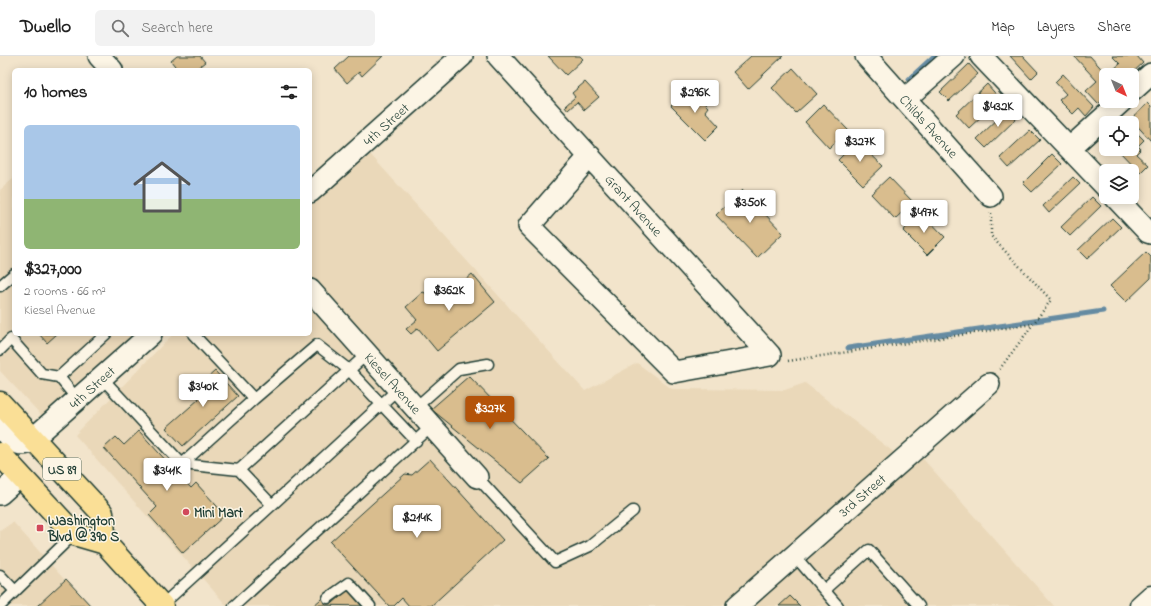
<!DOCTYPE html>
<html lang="en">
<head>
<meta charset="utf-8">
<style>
  :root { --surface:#fff; --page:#f2f2f2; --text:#222; --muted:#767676; --line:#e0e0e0; --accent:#b45309 }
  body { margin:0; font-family:"Indie Flower",sans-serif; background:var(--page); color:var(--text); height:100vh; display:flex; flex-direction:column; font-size:15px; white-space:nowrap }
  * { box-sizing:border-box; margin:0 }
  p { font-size:13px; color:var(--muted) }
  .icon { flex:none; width:22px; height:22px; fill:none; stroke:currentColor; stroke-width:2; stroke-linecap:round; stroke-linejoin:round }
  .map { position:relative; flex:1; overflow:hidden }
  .panel { position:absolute; left:12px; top:12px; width:300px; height:268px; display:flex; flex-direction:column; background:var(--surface); border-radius:6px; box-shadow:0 2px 10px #0003 }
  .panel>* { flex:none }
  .needle { width:26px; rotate:137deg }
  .tools { position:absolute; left:1099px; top:12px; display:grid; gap:8px }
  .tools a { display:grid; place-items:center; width:40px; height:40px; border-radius:6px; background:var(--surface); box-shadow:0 2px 10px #0003; font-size:20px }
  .price { position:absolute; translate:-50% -34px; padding:0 9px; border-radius:4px; background:#fff; color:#222; font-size:13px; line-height:26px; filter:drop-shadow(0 1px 2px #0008) }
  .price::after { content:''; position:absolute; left:50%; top:24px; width:12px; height:9px; margin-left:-6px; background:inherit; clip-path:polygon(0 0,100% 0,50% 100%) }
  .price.on { background:var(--accent); color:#fff }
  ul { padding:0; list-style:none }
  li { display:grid; align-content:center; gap:8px; height:212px; padding:0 12px }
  li span { display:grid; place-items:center; height:124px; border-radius:6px; color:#555 }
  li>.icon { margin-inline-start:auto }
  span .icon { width:72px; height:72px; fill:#fffc; stroke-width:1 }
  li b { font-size:17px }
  h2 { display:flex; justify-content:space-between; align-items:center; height:48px; padding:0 12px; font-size:17px }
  header { display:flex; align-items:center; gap:24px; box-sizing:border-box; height:56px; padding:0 20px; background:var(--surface); border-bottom:1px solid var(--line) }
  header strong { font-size:19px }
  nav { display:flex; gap:22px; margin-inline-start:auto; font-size:14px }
  .search { width:280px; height:36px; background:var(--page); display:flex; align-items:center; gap:10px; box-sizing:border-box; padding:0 14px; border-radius:6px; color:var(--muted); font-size:15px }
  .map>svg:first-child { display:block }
  .built { fill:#ead8b9 }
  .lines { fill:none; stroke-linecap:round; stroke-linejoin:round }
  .stream { stroke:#658ba2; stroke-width:5 }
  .building { fill:#d9bd8e; stroke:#1f3d34 }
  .lane-casing { stroke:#1f3d34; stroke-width:13 }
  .street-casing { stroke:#1f3d34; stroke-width:24 }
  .secondary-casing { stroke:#1f3d34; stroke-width:25 }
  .primary-casing { stroke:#1f3d34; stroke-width:25 }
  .path { stroke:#1f3d34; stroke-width:2.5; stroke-dasharray:1 3; stroke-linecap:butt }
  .lane { stroke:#fcf5e5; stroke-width:10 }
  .street { stroke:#fcf5e5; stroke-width:21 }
  .secondary { stroke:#fcf5e5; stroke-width:22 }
  .primary { stroke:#fadf96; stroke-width:22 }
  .poi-dot { fill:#d1495b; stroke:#fcf5e5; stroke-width:1.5 }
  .labels { text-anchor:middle; stroke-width:3; stroke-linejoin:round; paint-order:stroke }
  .shield { fill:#fcf5e5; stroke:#617469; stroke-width:1 }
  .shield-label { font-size:13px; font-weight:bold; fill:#1f3d34 }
  .street-label { font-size:14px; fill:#1f3d34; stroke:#fcf5e5 }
  .poi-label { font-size:14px; font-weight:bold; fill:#1f3d34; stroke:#fcf5e5; text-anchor:start }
</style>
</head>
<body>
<header>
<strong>Dwello</strong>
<div class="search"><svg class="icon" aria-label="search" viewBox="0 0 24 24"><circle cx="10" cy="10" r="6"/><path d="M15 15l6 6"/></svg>Search here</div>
<nav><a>Map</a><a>Layers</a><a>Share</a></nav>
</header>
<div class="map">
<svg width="1151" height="550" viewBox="0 0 1151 550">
  <rect width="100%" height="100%" fill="#f2e4cb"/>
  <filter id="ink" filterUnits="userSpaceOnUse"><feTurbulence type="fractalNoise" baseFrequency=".025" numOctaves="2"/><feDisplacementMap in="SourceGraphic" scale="8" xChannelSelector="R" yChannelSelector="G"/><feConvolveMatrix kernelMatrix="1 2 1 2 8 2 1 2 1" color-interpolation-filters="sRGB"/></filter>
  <g filter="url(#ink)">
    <path class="built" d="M369 97 585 335 637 307 672 333 785 334 805 327 896 398 721 550H227L75 379 173 278H310V150Z
      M14 122V278H136L44 362 0 315V134Z
      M917 396 1054 550H748Z
      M13 466 88 550H0V475Z"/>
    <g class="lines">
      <path class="stream" d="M909 23 934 0
        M848 292 1103 255"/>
    </g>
    <path class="building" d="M177 0H200L205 6 195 14H178L171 5Z
      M349 0H383L362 20 359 16 347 27 335 13Z
      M548 0H580L583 3 566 19Z
      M751 0H783L748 33 733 16Z
      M1010 0H1023L1038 16 1031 23Z
      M1074 0H1090L1107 19 1106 40 1098 48 1086 35 1097 25Z
      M1112 0H1137L1143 7 1130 19H1122L1115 12 1120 8Z
      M969 8 978 18 949 45 940 36Z
      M793 12 817 38 796 57 772 32Z
      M1063 18 1094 51 1086 60 1079 52 1073 58 1059 44 1066 38 1055 26Z
      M585 26 599 41 584 54 577 46 568 54 565 50 575 41 572 37Z
      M987 28 1000 43 969 72 956 58Z
      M689 32 708 51 705 55 719 70 705 84 671 50Z
      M1148 47 1151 50V85L1131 63Z
      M823 48 848 74 829 92 805 66Z
      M1009 52 1018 61 986 92 977 83Z
      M1132 72 1144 84 1138 90 1141 93 1136 98 1148 109 1140 117 1117 93H1132Z
      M1030 74 1040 84 1009 112 1000 102Z
      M857 85 883 110 863 129 838 104Z
      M1052 98 1062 108 1032 136 1023 127Z
      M889 121 913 146 895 163 871 138Z
      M1073 121 1080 128 1049 157 1043 150Z
      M742 134 783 177 757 202 716 159Z
      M1092 141 1101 150 1070 180 1061 171Z
      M921 156 945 181 927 199 903 175Z
      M1112 162 1121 171 1087 203 1078 194Z
      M1146 196 1151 201V222L1126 246 1110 230Z
      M472 218 495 246 437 295 418 272 411 278 406 273 417 264 406 251 423 236 441 244Z
      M39 278H57L47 287Z
      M215 315 238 340 183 390 166 372 199 343 193 335Z
      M469 320 549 403 522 427 431 353Z
      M139 375 191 432 196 427 225 459 183 497 149 459 157 451 104 392 116 381 124 389Z
      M430 403 503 484 431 550H409L402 542 394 550H389L330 486 405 418 412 419Z
      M66 523 91 550H37Z
      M350 532 367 550 314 549 326 539 333 547Z
      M790 540 800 550H779Z"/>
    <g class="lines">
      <g class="lane-casing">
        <path id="lane" d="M0 230 14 218
          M0 294 11 283 42 318 59 321 78 344
          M59 321 106 278
          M102 322 182 408 239 414 272 449 162 549
          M254 343 317 289 349 314 416 385
          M415 352 459 313 488 308
          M182 408 254 343 193 278
          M239 414 367 298
          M477 421 555 506 590 490 633 455
          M272 449 398 333
          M794 499 824 534
          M0 519 15 535
          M328 542 349 527 370 550
          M0 550 74 478
          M234 550 432 370
          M838 550 824 534 869 494 919 550"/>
      </g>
      <g class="street-casing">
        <path id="street" d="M99 0 112 14
          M498 0 770 299
          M866 0 991 140
          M981 0 1106 131
          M1132 35 1151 18
          M905 43 954 0
          M1070 92 1122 45
          M590 100 529 170 674 316 770 299
          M310 136 462 0
          M1115 141 1148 176 1151 177
          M310 234 477 421
          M0 371C8 380 15 391 28 387L151 278
          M0 438 20 420
          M737 550 989 328"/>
      </g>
      <g class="secondary-casing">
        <path id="secondary" d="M1141 550 1151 541"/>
      </g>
      <g class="primary-casing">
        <path id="primary" d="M0 347 102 457 105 487
          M0 398 74 478 105 487 162 550"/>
      </g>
      <path class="path" d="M991 157V180L1051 244 999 314
        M788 305 1033 268"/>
      <use href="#lane" class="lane"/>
      <use href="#street" class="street"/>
      <use href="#secondary" class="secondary"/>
      <use href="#primary" class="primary"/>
    </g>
  </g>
  <g class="poi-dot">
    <circle cx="186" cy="456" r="4"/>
    <rect x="36" y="468" width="8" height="8" rx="2"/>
  </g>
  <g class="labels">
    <rect class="shield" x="43" y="402" width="38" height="22" rx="3"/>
    <g class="shield-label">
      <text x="62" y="418">US 89</text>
    </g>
    <g class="street-label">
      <text transform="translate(386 68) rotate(-42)" y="5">4th Street</text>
      <text transform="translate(929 70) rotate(48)" y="5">Childs Avenue</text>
      <text transform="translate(634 149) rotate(48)" y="5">Grant Avenue</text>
      <text transform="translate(393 327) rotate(48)" y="5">Kiesel Avenue</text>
      <text transform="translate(92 331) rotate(-42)" y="5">4th Street</text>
      <text transform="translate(862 439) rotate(-41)" y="5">3rd Street</text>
    </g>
    <g class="poi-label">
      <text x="194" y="461">Mini Mart</text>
      <text x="48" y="469">Washington<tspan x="48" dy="16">Blvd @ 390 S</tspan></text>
    </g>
  </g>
</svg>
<div class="tools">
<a><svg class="needle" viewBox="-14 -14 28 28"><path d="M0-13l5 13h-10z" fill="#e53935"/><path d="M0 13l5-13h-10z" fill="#767676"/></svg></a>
<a><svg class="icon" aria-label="locate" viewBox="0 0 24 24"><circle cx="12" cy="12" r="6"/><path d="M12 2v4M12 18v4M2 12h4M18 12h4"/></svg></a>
<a><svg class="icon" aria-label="layers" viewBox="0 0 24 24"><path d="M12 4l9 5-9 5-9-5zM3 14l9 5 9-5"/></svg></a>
</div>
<b class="price" style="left:695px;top:58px">$296K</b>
<b class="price" style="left:998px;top:72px">$432K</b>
<b class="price" style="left:860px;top:107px">$327K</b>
<b class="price" style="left:750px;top:168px">$350K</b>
<b class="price" style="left:924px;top:178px">$497K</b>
<b class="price" style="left:449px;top:256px">$362K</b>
<b class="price" style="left:203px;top:352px">$340K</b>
<b class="price on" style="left:490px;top:374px">$327K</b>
<b class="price" style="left:167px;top:436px">$341K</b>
<b class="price" style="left:417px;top:483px">$214K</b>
<section class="panel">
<h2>10 homes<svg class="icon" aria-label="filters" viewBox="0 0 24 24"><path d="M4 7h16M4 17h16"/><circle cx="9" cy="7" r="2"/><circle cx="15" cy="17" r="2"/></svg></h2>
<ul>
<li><span style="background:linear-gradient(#a9c7e8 60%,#8fb573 0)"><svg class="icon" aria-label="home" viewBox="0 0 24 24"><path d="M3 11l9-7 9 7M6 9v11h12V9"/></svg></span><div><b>$327,000</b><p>2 rooms · 66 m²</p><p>Kiesel Avenue</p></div></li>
</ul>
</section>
</div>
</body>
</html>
